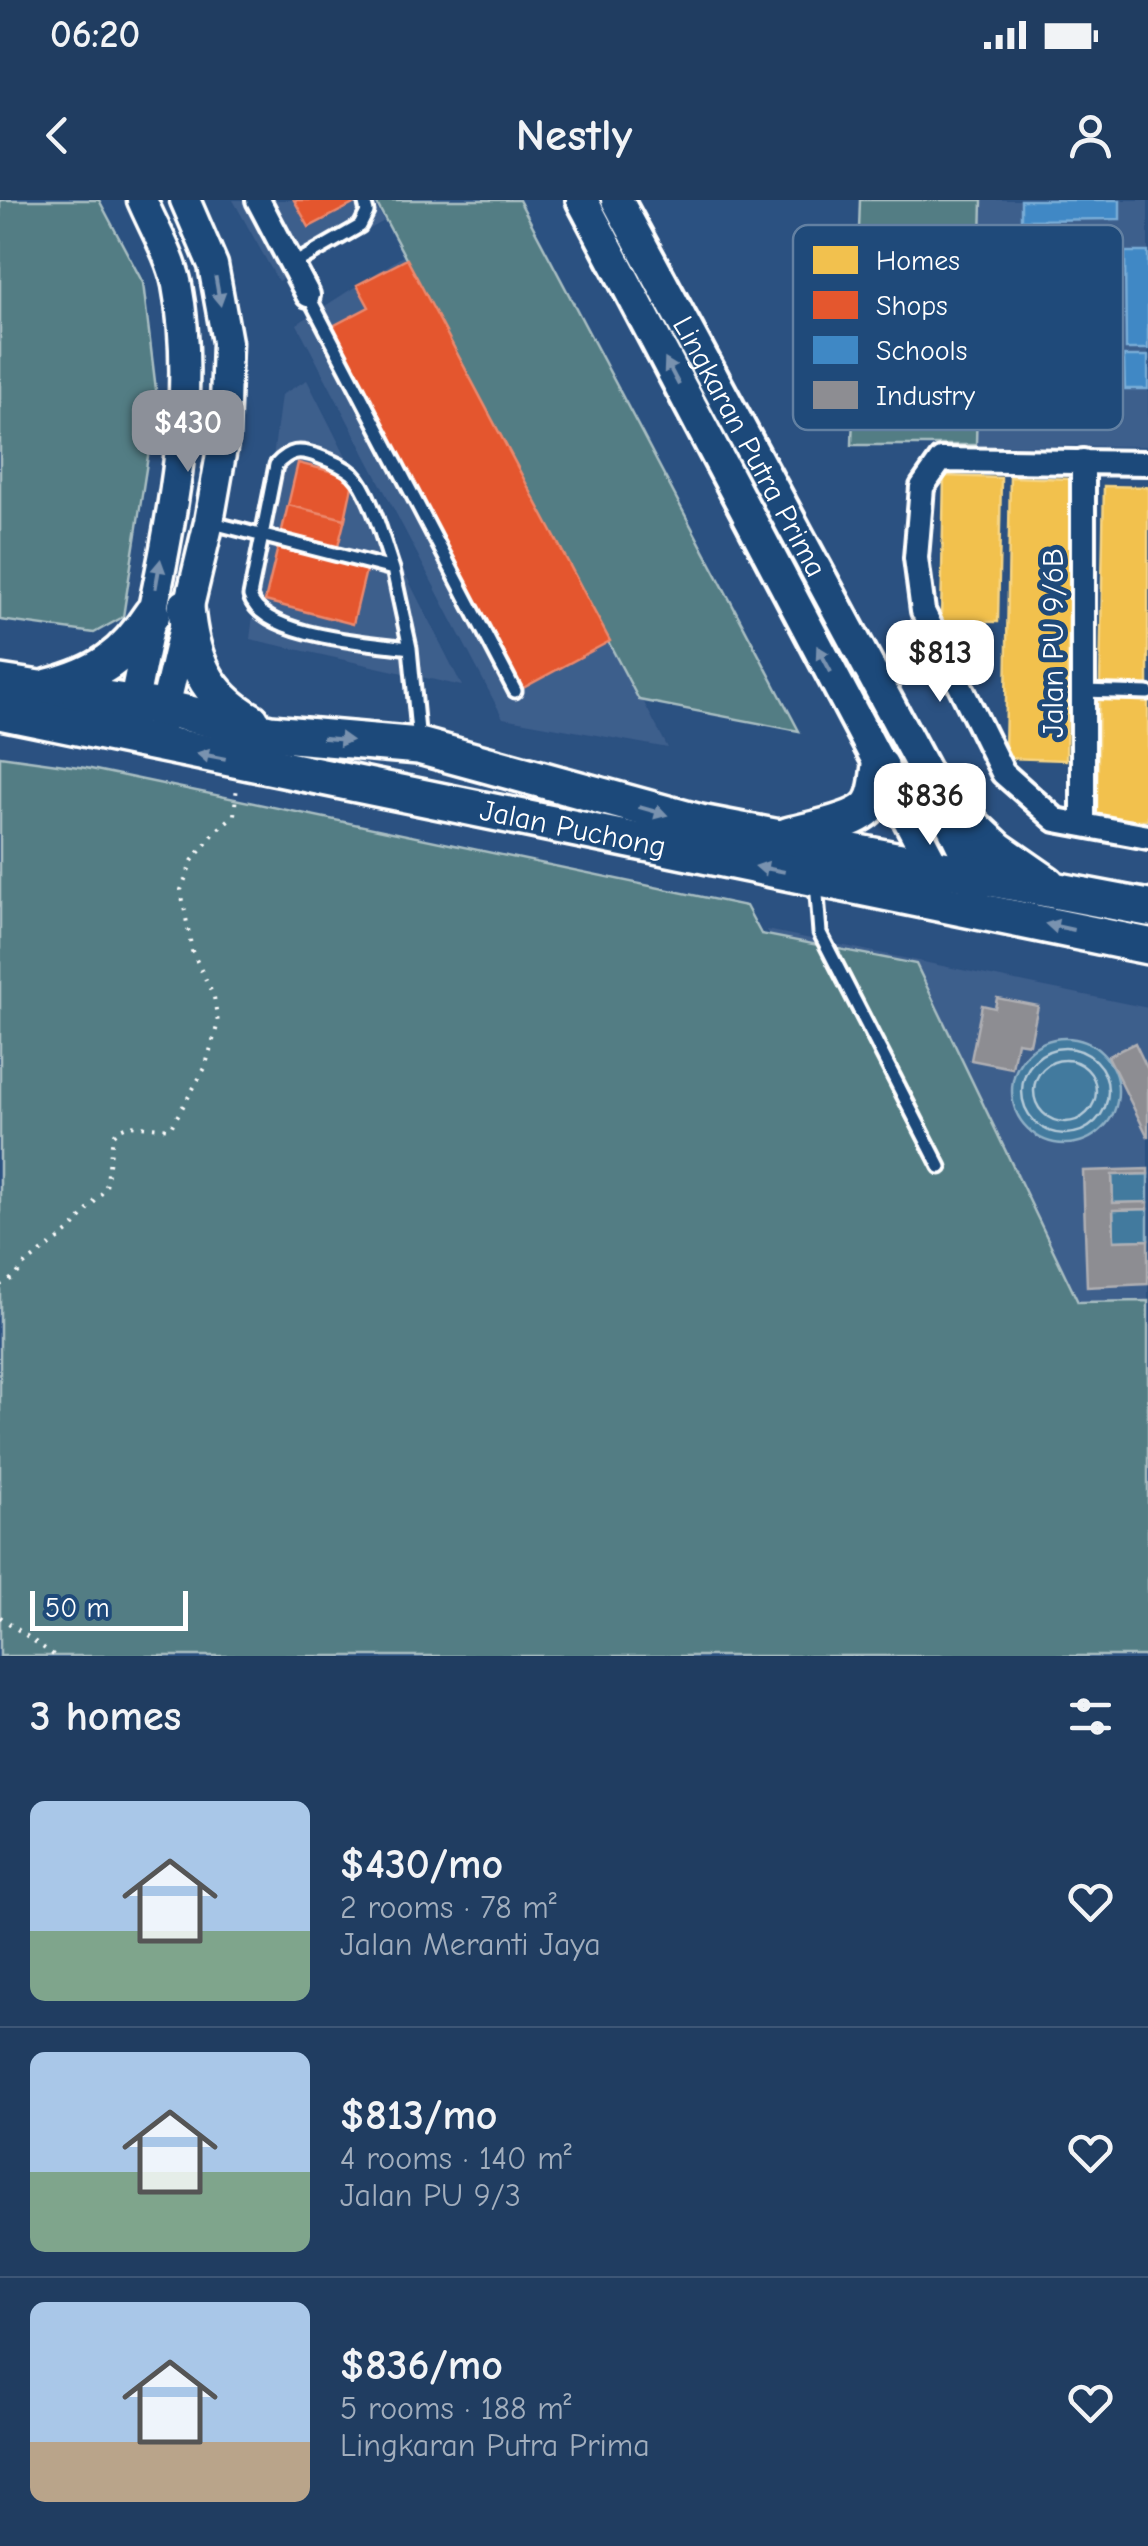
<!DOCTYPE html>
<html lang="en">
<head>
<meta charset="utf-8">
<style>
  :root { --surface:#203d61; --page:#284467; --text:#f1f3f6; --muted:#a2aebd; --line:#3d5676; --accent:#8c9099 }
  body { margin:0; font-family:"Comic Neue",sans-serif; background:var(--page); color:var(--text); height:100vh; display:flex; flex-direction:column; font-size:38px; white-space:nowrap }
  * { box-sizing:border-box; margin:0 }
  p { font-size:32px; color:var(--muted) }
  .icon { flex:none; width:55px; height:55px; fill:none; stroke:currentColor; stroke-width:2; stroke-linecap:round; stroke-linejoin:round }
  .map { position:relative; height:1456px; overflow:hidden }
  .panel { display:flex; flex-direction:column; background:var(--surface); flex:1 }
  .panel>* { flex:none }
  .scale { position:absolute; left:30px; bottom:25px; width:158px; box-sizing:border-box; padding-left:10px; border:5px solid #fff; border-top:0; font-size:28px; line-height:35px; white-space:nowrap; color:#fff; -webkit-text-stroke:8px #1f4a7a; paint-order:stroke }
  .price { position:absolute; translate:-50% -85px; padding:0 22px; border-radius:20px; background:#fff; color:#222; font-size:32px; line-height:65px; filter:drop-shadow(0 2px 5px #0008) }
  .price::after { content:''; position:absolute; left:50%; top:60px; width:30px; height:22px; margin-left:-15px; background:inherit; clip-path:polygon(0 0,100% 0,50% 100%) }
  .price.selected { background:var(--accent); color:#fff }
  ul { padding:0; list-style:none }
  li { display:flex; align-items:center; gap:30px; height:250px; padding:0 30px }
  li+li { border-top:2px solid var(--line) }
  li span { display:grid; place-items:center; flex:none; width:280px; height:200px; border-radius:15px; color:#555 }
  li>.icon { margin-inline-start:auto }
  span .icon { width:120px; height:120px; fill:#fffc; stroke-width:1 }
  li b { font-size:42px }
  h2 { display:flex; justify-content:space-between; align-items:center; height:120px; padding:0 30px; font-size:42px }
  .status { display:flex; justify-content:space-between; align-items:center; height:70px; padding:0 50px; background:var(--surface); direction:ltr }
  .status svg { height:28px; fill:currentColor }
  header { display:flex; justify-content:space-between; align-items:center; height:130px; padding:0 30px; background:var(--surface); font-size:45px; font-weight:700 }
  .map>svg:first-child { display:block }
  .built { fill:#3e5e8c }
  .green { fill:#537d84; stroke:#a9bec2; stroke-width:2.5 }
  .water { fill:#437a9e; stroke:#8eafc5; stroke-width:2.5 }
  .homes { fill:#f2c14e; stroke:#f6d483; stroke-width:2.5 }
  .shops { fill:#e4572e; stroke:#ec896d; stroke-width:2.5 }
  .schools { fill:#3f88c5; stroke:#79acd6; stroke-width:2.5 }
  .industry { fill:#8d8d92; stroke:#afafb3; stroke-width:2.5 }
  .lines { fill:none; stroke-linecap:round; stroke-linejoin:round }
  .shore { stroke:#b4cad8; stroke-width:2.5 }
  .service-casing { stroke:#fff; stroke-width:19 }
  .minor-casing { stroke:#fff; stroke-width:30 }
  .tertiary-casing { stroke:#fff; stroke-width:35 }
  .secondary-casing { stroke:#fff; stroke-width:38 }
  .primary-casing { stroke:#fff; stroke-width:42 }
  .path { stroke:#fff; stroke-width:4; stroke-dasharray:2.5 8; stroke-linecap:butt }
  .service { stroke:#1f4a7a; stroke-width:11 }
  .minor { stroke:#1f4a7a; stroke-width:22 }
  .tertiary { stroke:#1f4a7a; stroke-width:28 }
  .secondary { stroke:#1f4a7a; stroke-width:30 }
  .primary { stroke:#1f4a7a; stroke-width:35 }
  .oneway { fill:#7992af }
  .labels { text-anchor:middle; stroke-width:10; stroke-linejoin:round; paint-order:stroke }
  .street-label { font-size:30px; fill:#fff; stroke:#1f4a7a }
  .key { fill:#1f4a7a; stroke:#6280a2; stroke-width:2.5 }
  .key-label { font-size:28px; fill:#fff }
</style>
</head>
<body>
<div class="status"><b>06:20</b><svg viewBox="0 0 49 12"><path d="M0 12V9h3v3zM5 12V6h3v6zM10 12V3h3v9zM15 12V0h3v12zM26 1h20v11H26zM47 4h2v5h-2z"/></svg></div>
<header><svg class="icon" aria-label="back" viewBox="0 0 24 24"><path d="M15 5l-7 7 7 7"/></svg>Nestly<svg class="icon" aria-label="person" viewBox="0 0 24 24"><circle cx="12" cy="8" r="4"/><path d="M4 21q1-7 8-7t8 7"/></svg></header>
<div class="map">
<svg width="1148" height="1456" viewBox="0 0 1148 1456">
  <rect width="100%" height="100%" fill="#2b5181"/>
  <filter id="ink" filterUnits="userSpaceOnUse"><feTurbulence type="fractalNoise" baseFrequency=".01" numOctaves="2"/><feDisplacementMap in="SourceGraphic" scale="20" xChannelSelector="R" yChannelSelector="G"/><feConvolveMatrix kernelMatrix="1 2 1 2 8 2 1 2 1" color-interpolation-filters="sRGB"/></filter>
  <g filter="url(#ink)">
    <path class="built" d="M233 0H372L384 21 278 81Z
      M860 0H1148V246L852 245Z
      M406 54 668 548 503 518 297 124Z
      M307 180 462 486 250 439 281 195Z
      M767 730 1148 808V1101L1072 1103 956 1091Z"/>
    <path class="green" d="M0 0H99L143 83 157 198 123 417 94 433 0 420Z
      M375 0H519L799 531 639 500Z
      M860 0H982L976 245H852Z
      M0 556 86 568 746 706 761 734 916 764 1078 1102 1148 1101V1456H0Z"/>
    <path class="water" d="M1012 891a53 53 0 1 1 106 0a53 53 0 1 1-106 0Z
      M1148 974V1002L1113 1003 1112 975Z
      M1148 1009V1040L1114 1041 1113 1010Z"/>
    <path class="homes" d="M944 276 1001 278 998 422 941 421Z
      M1010 277 1071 279 1066 560 1005 558Z
      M1104 286 1148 287V485L1100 484Z
      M1099 500 1148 501V620L1097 619Z"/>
    <path class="shops" d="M294 0H361L309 27Z
      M407 59 610 441 523 488 331 127 369 107 357 85Z
      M298 263 354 277 345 319 288 305Z
      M288 305 345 319 335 358 367 366 353 424 265 401Z"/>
    <path class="schools" d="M1021 0H1120V19L1021 20Z
      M1125 52H1148V149H1126Z
      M1124 156H1148V189H1125Z"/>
    <path class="industry" d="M997 798 1038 806 1030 844 1017 842 1012 868 971 860 982 805 995 808Z
      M1135 843 1148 870V937L1108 856Z
      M1148 969V974L1112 975 1113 1003 1148 1002V1009L1113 1010 1114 1041 1148 1040V1084L1087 1087 1083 971Z"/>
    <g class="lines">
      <path class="shore" d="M1022 891a43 43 0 1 1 86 0a43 43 0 1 1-86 0Z
        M1034 891a31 31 0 1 1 62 0a31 31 0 1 1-62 0Z"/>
      <g class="service-casing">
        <path id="service" d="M292 65 360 26 367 12 364 0
          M308 95 515 491
          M209 322 393 369 410 448 419 542
          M393 369C384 344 371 291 353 274 344 266 329 260 318 256 299 249 290 250 276 265L250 396C262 437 373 443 410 448
          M1083 491 1148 493
          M816 682 820 733 940 967"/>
      </g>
      <g class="minor-casing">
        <path id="minor" d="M258 0 308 95
          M1148 263 941 260 922 287 916 358 923 411 1003 573 1056 620 1148 637
          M1083 625V261"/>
      </g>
      <g class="tertiary-casing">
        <path id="tertiary" d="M130 522C155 386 203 222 177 85 171 56 153 26 142 0
          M156 545 209 322 224 237 227 142 213 65 185 0"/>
      </g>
      <g class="secondary-casing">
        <g id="secondary">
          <path d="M582 0 935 669V684"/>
          <path id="s1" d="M617 0 936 592 977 677 974 692"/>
        </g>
      </g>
      <g class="primary-casing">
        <g id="primary">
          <path d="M186 407C190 457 205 495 251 521"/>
          <path d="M0 483 164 508 270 533 419 546 700 623 1148 708"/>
          <path d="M49 487C99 474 124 457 152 414"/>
          <path id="s2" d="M0 511 1148 746"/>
          <path d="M936 592 998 650 1047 684"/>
          <path d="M787 636C808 630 858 622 870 605 878 595 878 578 880 566"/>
        </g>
      </g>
      <path class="path" d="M0 1085 15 1077 24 1065 71 1030 106 988 113 936 120 929 130 925 170 929 205 868 218 823 214 797 192 751 181 690 192 661 216 631 234 615 237 586
        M0 1417 55 1456"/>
      <use href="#service" class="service"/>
      <use href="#minor" class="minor"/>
      <use href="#tertiary" class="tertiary"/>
      <use href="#secondary" class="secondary"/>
      <use href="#primary" class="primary"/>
    </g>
    <defs><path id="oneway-solid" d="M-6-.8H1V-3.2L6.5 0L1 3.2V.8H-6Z" transform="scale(2.5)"/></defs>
    <g class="oneway">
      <use href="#oneway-solid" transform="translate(218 91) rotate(80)"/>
      <use href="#oneway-solid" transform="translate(672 172) rotate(-118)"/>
      <use href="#oneway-solid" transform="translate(158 374) rotate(-80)"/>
      <use href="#oneway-solid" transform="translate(824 459) rotate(-118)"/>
      <use href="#oneway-solid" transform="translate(337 539) rotate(5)"/>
      <use href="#oneway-solid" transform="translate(211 556) rotate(-169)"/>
      <use href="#oneway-solid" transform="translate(653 611) rotate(16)"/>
      <use href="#oneway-solid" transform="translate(770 669) rotate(-169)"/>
      <use href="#oneway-solid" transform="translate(1060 727) rotate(-168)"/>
    </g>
  </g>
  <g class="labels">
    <g class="street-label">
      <text dy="10" stroke="none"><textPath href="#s1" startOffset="280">Lingkaran Putra Prima</textPath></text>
      <text transform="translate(1053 443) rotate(-90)" y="10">Jalan PU 9/6B</text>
      <text dy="10" stroke="none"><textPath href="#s2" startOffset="585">Jalan Puchong</textPath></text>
    </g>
  </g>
  <rect x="793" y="25" width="330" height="205" rx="15" class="key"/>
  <rect x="813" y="46" width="45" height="28" fill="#f2c14e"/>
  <rect x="813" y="91" width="45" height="28" fill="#e4572e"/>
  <rect x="813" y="136" width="45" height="28" fill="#3f88c5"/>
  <rect x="813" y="181" width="45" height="28" fill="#8d8d92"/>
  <g class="key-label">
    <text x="876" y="70">Homes</text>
    <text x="876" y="115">Shops</text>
    <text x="876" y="160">Schools</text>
    <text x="876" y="205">Industry</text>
  </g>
</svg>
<div class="scale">50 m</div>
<b class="price selected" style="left:188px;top:275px">$430</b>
<b class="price" style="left:940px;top:505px">$813</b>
<b class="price" style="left:930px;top:648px">$836</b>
</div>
<section class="panel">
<h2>3 homes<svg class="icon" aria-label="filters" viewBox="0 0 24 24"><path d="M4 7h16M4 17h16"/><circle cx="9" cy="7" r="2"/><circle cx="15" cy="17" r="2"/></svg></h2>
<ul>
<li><span style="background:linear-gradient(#a9c7e8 65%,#7fa58c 0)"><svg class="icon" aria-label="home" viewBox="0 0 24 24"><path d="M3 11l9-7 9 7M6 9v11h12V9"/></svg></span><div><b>$430/mo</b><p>2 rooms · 78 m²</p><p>Jalan Meranti Jaya</p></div><svg class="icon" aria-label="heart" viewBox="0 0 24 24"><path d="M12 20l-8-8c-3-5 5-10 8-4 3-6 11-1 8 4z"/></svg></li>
<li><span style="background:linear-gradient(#a9c7e8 60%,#7fa58c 0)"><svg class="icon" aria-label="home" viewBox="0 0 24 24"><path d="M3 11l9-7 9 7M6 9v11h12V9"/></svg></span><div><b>$813/mo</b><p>4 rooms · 140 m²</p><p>Jalan PU 9/3</p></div><svg class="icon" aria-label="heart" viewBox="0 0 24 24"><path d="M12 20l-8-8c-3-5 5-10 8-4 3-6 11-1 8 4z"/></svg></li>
<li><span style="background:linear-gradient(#a9c7e8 70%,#b9a48a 0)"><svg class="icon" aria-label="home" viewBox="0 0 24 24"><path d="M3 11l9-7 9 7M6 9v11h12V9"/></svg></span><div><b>$836/mo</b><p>5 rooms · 188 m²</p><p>Lingkaran Putra Prima</p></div><svg class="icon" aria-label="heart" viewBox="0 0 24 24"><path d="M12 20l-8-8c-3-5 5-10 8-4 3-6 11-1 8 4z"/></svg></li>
</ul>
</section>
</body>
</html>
